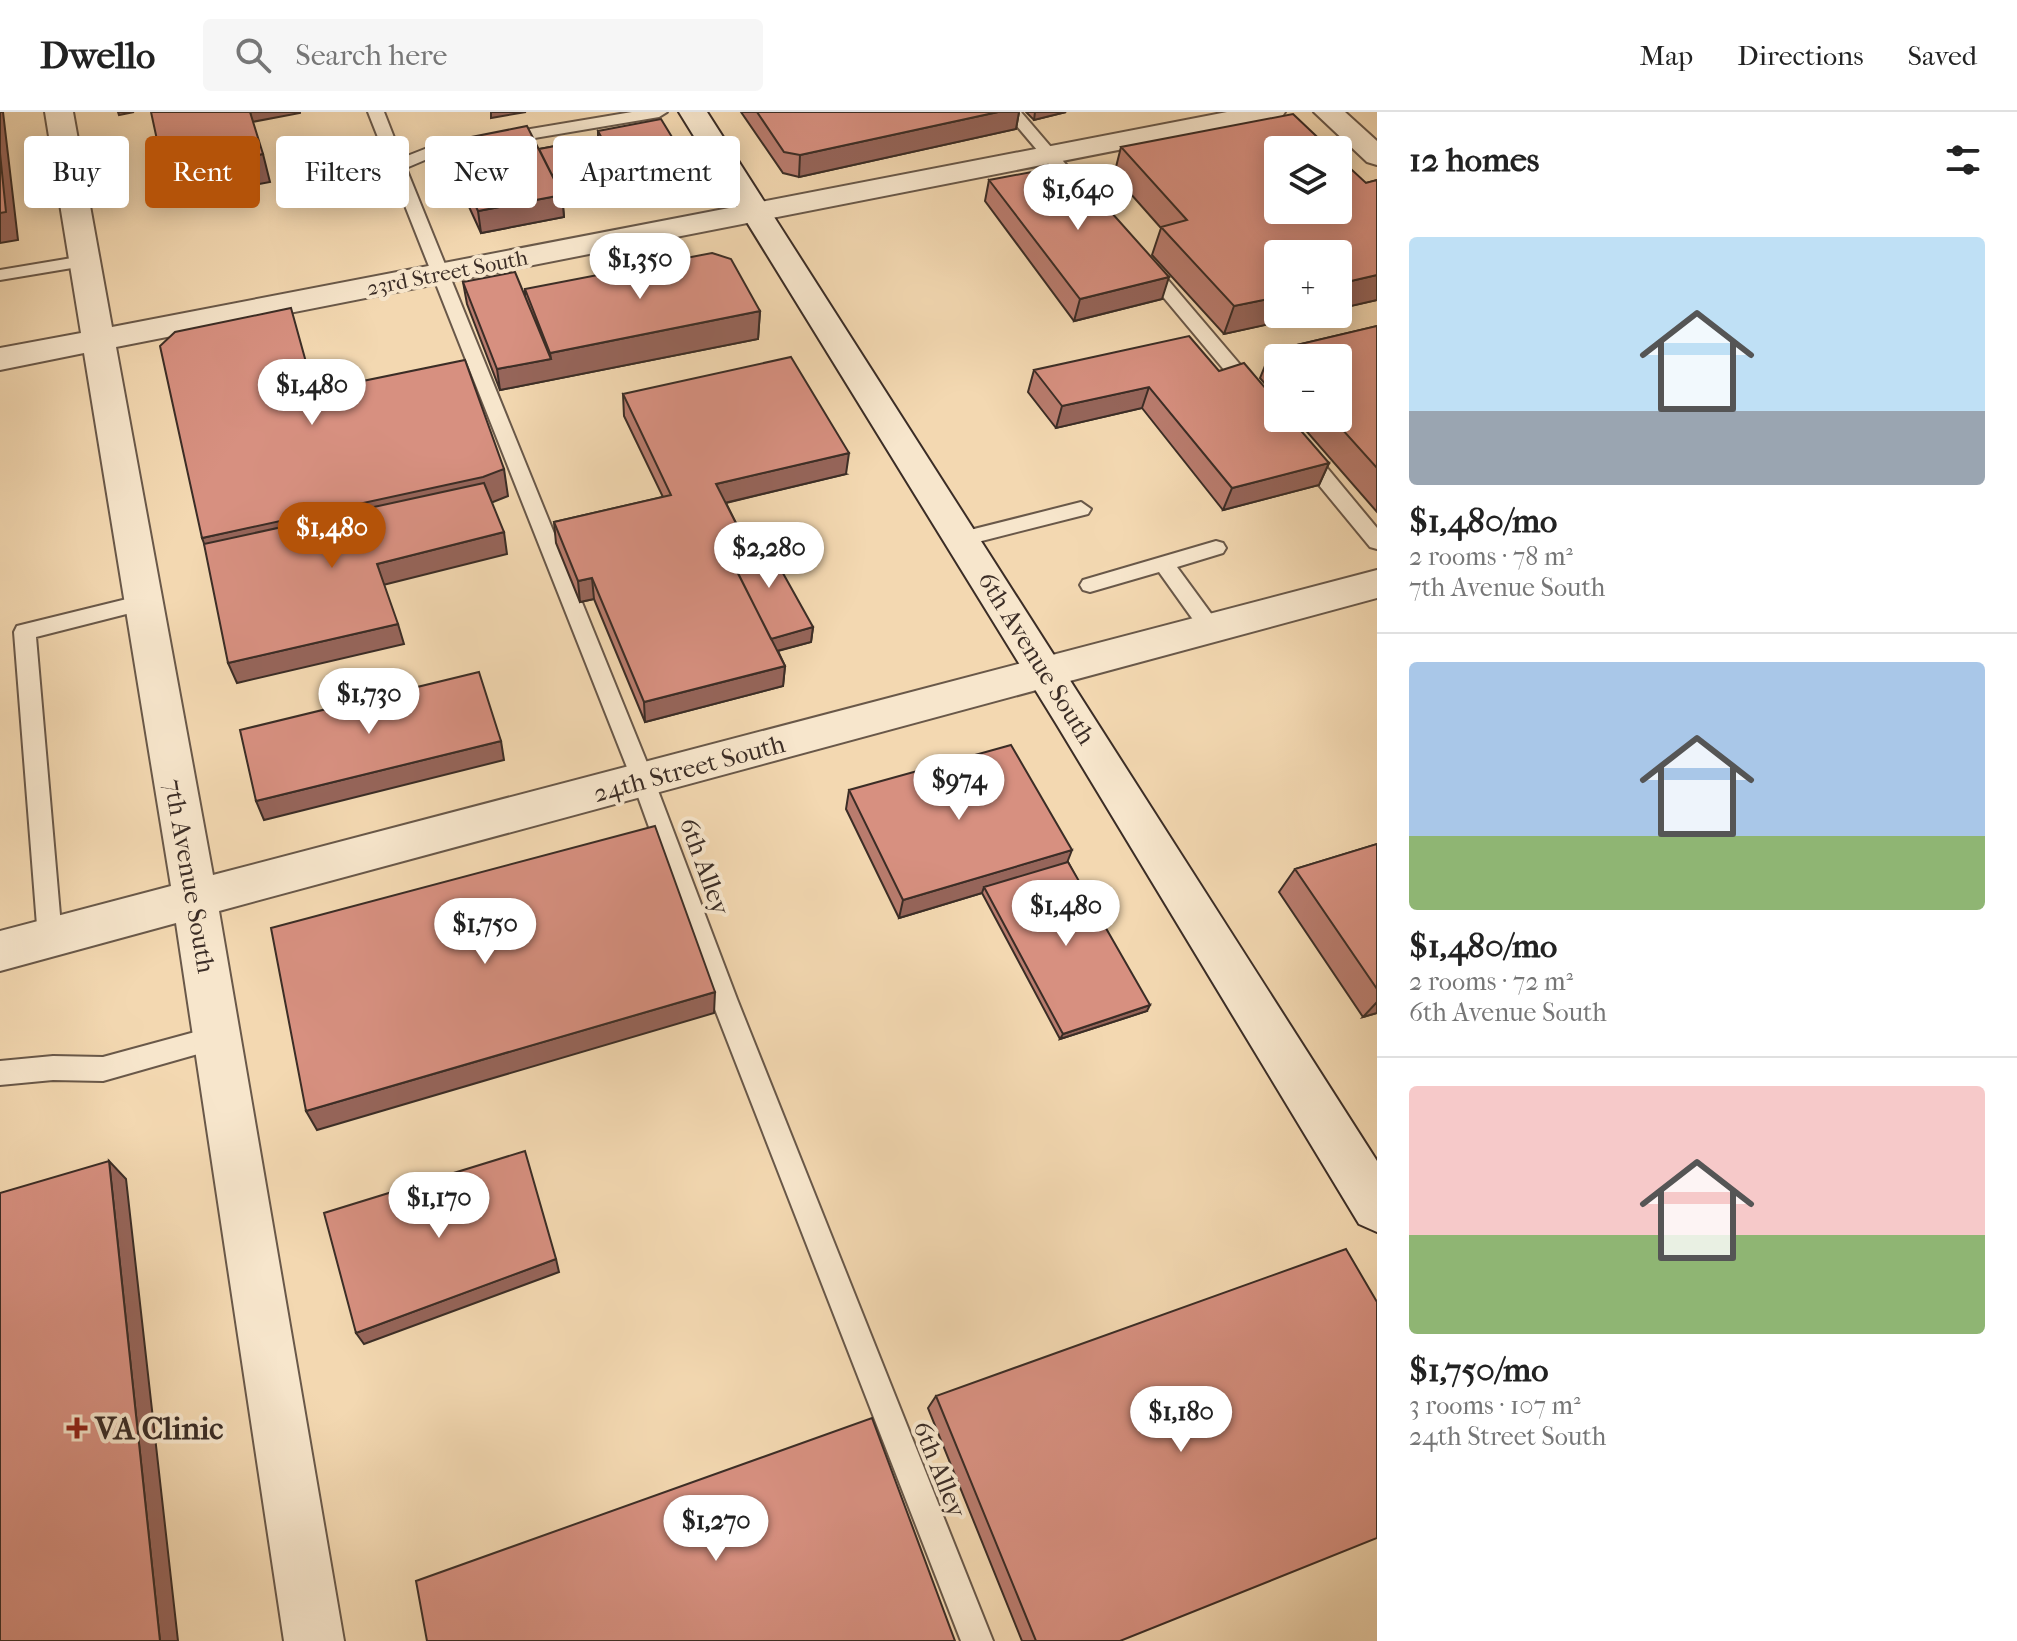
<!DOCTYPE html>
<html lang="en">
<head>
<meta charset="utf-8">
<style>
  :root { --surface:#fff; --page:#f6f6f6; --text:#222; --muted:#767676; --line:#e0e0e0; --accent:#b45309 }
  body { margin:0; font-family:"IM FELL French Canon",serif; background:var(--page); color:var(--text); height:100vh; display:flex; flex-direction:column; font-size:30px; white-space:nowrap }
  * { box-sizing:border-box; margin:0 }
  p { font-size:26px; color:var(--muted) }
  .icon { flex:none; width:44px; height:44px; fill:none; stroke:currentColor; stroke-width:2; stroke-linecap:round; stroke-linejoin:round }
  .map { position:relative; flex:1; overflow:hidden }
  .side { display:flex; flex-direction:column; background:var(--surface); width:640px }
  .side>* { flex:none }
  .top-card { position:absolute; left:24px; top:24px; width:760px; height:72px; display:flex; gap:16px }
  .buttons { position:absolute; left:1264px; top:24px; display:grid; gap:16px }
  .buttons a { display:grid; place-items:center; width:88px; height:88px; border-radius:8px; background:var(--surface); box-shadow:0 4px 20px #0003; font-size:40px }
  .price { position:absolute; translate:-50% -68px; padding:0 18px; border-radius:28px; background:#fff; color:#222; font-size:26px; line-height:52px; filter:drop-shadow(0 2px 4px #0008) }
  .price::after { content:''; position:absolute; left:50%; top:48px; width:24px; height:18px; margin-left:-12px; background:inherit; clip-path:polygon(0 0,100% 0,50% 100%) }
  .price.selected { background:var(--accent); color:#fff }
  ul { padding:0; list-style:none }
  li { display:grid; align-content:center; gap:16px; height:424px; padding:0 32px }
  li+li { border-top:2px solid var(--line) }
  li span { display:grid; place-items:center; height:248px; border-radius:8px; color:#555 }
  li>.icon { margin-inline-start:auto }
  span .icon { width:144px; height:144px; fill:#fffc; stroke-width:1 }
  li b { font-size:34px }
  h2 { display:flex; justify-content:space-between; align-items:center; height:96px; padding:0 32px; font-size:34px }
  .tag { padding:0 28px; border-radius:8px; background:var(--surface); box-shadow:0 4px 20px #0003; font-size:28px; line-height:72px }
  .tag.selected { background:var(--accent); color:#fff }
  header { display:flex; align-items:center; gap:48px; box-sizing:border-box; height:112px; padding:0 40px; background:var(--surface); border-bottom:2px solid var(--line) }
  header strong { font-size:38px }
  nav { display:flex; gap:44px; margin-inline-start:auto; font-size:28px }
  .search { width:560px; height:72px; background:var(--page); display:flex; align-items:center; gap:20px; box-sizing:border-box; padding:0 28px; border-radius:8px; color:var(--muted); font-size:30px }
  main { display:flex; flex:1; min-height:0 }
  .map>svg:first-child { display:block }
  .lines { fill:none; stroke-linecap:round; stroke-linejoin:round }
  .service-casing { stroke:#695849; stroke-width:4 }
  .tertiary-casing { stroke:#695849; stroke-width:4 }
  .secondary-casing { stroke:#3b2d26; stroke-width:4 }
  .service { fill:#f7e6cc; fill-rule:evenodd }
  .tertiary { fill:#f7e6cc; fill-rule:evenodd }
  .secondary { fill:#f7e6cc; fill-rule:evenodd }
  .wall { fill:#b97c6e; stroke:#3b2d26; stroke-width:2 }
  .shaded-wall { fill:#96655a; stroke:#3b2d26; stroke-width:2 }
  .building { fill:#d79080; stroke:#3b2d26; stroke-width:2 }
  .poi-dot { fill:#8f2418; stroke:#f7e6cc; stroke-width:3 }
  .labels { text-anchor:middle; stroke-width:8; stroke-linejoin:round; paint-order:stroke }
  .far-street-label { font-size:22px; fill:#3b2d26; stroke:#f7e6cc }
  .street-label { font-size:26px; fill:#3b2d26; stroke:#f7e6cc }
  .near-poi-label { font-size:32px; font-weight:bold; fill:#3b2d26; stroke:#f7e6cc; text-anchor:start }
</style>
</head>
<body>
<header>
<strong>Dwello</strong>
<div class="search"><svg class="icon" aria-label="search" viewBox="0 0 24 24"><circle cx="10" cy="10" r="6"/><path d="M15 15l6 6"/></svg>Search here</div>
<nav><a>Map</a><a>Directions</a><a>Saved</a></nav>
</header>
<main>
<div class="map">
<svg width="1377" height="1529" viewBox="0 0 1377 1529">
  <rect width="100%" height="100%" fill="#f3d8b1"/>
  <filter id="stains"><feTurbulence type="fractalNoise" baseFrequency=".0025" numOctaves="4"/><feColorMatrix values="0 0 0 0 .2 0 0 0 0 .09 0 0 0 0 .02 0 0 0 .5 -.17"/></filter>
  <radialGradient id="worn" r=".72"><stop offset=".6" stop-color="#630" stop-opacity="0"/><stop offset="1" stop-color="#630" stop-opacity=".3"/></radialGradient>
  <g class="lines">
    <g class="service-casing">
      <path id="service" d="M368 0H384L402 46 435 33 632 0H667L659 5 439 42 406 56 654 668 737 887 993 1529H961L711 887 632 668Z
        M1005 0H1021L1087 77V83H1075Z
        M84 144 90 145 93 149 90 153 0 168V158Z
        M1145 147 1151 148 1260 276 1262 280 1260 284H1246L1139 156 1136 152 1139 148Z
        M1302 333 1309 334 1377 416V437L1370 435 1295 344 1292 339Z
        M1081 390 1091 397 1088 402 962 434 955 432 952 427 955 422 962 420Z
        M1216 429 1223 431 1226 436 1223 441 1177 455 1218 511 1222 517 1218 523H1204L1159 460 1090 480 1083 478 1080 473 1083 468Z
        M143 483 150 486 153 491 150 496 36 525 62 826 59 834 50 837 41 834 38 826 14 520 17 514 25 512Z
        M217 914 226 918 230 926 226 934 103 969 53 968 0 973V949L53 944 103 945Z"/>
    </g>
    <g class="tertiary-casing">
      <path id="tertiary" d="M45 0H73L112 215 1227 0H1285L1281 6 1271 8 116 235 213 763 1377 458V486L219 799 344 1529H284L176 811 0 859V819L171 774 84 241 0 258V236L81 221Z
        M1314 0H1345L1377 29V53L1367 50Z"/>
    </g>
    <g class="secondary-casing">
      <path id="secondary" d="M679 0H707L1377 1049V1120L1359 1112 1057 613Z"/>
    </g>
    <use href="#service" class="service"/>
    <use href="#tertiary" class="tertiary"/>
    <use href="#secondary" class="secondary"/>
  </g>
  <path class="wall" d="M741 0H1019L1016 17 799 65 783 61Z
    M1026 0H1066L1034 8Z
    M598 19 689 75 683 84 627 93 613 67 559 77 562 83 564 105 481 121 449 51 446 30 539 37 598 26Z
    M1121 35 1366 71 1377 68V188L1224 222 1152 143 1161 116 1114 63Z
    M989 68 1162 187 1074 209 985 89Z
    M463 170 525 184V177L760 199 758 227 500 278 467 192Z
    M1377 214V400L1295 306H1338L1278 246V287L1260 266 1271 239Z
    M1034 258 1219 259 1329 351 1319 373 1223 398 1142 296 1056 316 1028 280Z
    M623 282 846 362 726 391 745 429V435L813 515 811 530 778 539 785 554 783 574 645 610 594 487 580 490 556 431 554 410 663 385 624 304Z
    M849 678 1068 750 1147 899 1060 927 982 781 899 806 846 697Z
    M1377 732V901L1363 905 1279 780 1295 757Z
    M936 1284 1120 1529H1022L928 1296Z"/>
  <path class="shaded-wall" d="M0 0H3L18 128 0 131Z
    M118 0H134L119 3Z
    M250 0H300V1L252 10Z
    M491 0H526L491 6Z
    M998 0H1019L1016 17 799 65 800 43Z
    M1035 0H1066L1034 8Z
    M224 26 232 54 168 65 159 37Z
    M263 42 270 70 239 76 231 48Z
    M612 52 613 67 551 79 550 64Z
    M689 53V75L683 84 627 93 626 72Z
    M562 83 564 105 481 121 478 99Z
    M1377 163V188L1338 197V172Z
    M1169 165 1162 187 1074 209 1080 187Z
    M1278 185V202H1315L1224 222 1234 194Z
    M760 199 758 227 500 278 497 257 551 247 550 241Z
    M1149 275 1142 296 1056 316 1062 294Z
    M849 341 846 362 716 393V372Z
    M1329 351 1319 373 1223 398 1232 376Z
    M504 357 508 384 488 392 212 453 202 426Z
    M504 420 507 442 383 473 377 452Z
    M745 429 744 450 731 453 724 434Z
    M592 466 594 487 580 490 578 469Z
    M398 512 404 532 237 571 228 551Z
    M813 515 811 530 769 541 770 527Z
    M785 554 783 574 645 610 644 590Z
    M501 629 504 648 264 708 256 689Z
    M1072 738 1065 756 984 775 982 781 899 806 903 788Z
    M715 880 714 901 317 1018 306 999Z
    M1377 890V901L1363 905Z
    M1150 893 1147 899 1060 927 1063 922Z
    M109 1049 126 1067 178 1529H160Z
    M556 1147 559 1160 364 1232 356 1221Z"/>
  <path class="building" d="M151 0H250L263 42 231 48 224 26 159 37Z
    M757 0H998L800 43 784 40Z
    M1293 2 1331 38H1278V98H1338V45L1366 71 1377 68V163L1338 172V142H1278V185L1234 194 1161 115 1187 108 1121 35Z
    M661 7 689 53 683 62 626 72 598 19Z
    M527 14 562 83 478 99 446 30Z
    M599 26 612 52 552 63 539 37Z
    M0 41 6 100 0 101Z
    M1069 53 1169 165 1080 187 989 68Z
    M712 141 731 147 760 199 550 241 525 177Z
    M515 160 551 247 497 257 463 170Z
    M291 196 314 279 465 248 504 357 483 365 202 426 160 234 175 220Z
    M1377 214V356L1332 306H1338V246H1278L1271 239Z
    M1189 224 1219 259 1244 251 1278 291V306H1290L1329 351 1232 376 1149 275 1062 294 1034 258Z
    M791 245 849 341 716 372 745 429 724 434 785 554 644 590 592 466 578 469 554 410 671 383 623 282Z
    M484 371 504 420 377 452 398 512 228 551 204 432Z
    M765 429 813 515 771 527 727 439Z
    M479 560 501 629 256 689 240 618Z
    M1011 633 1072 738 903 788 849 678Z
    M655 714 715 880 306 999 271 816Z
    M1377 732V877L1295 757Z
    M1068 750 1150 893 1063 922 984 775Z
    M525 1039 556 1147 356 1221 324 1101Z
    M109 1049 160 1529H0V1081Z
    M1346 1137 1377 1190V1426L1120 1529H1036L936 1284Z
    M872 1306 955 1529H427L416 1469Z"/>
  <path class="poi-dot" d="M73 1304h8v8h8v8h-8v8h-8v-8h-8v-8h8z"/>
  <g class="labels">
    <g class="far-street-label">
      <text transform="translate(447 160) rotate(-11)" y="8">23rd Street South</text>
    </g>
    <g class="street-label">
      <text transform="translate(1037 546) rotate(58)" y="9">6th Avenue South</text>
      <text transform="translate(689 656) rotate(-15)" y="9">24th Street South</text>
      <text transform="translate(705 754) rotate(70)" y="9">6th Alley</text>
      <text transform="translate(190 764) rotate(80)" y="9">7th Avenue South</text>
      <text transform="translate(940 1357) rotate(68)" y="9">6th Alley</text>
    </g>
    <g class="near-poi-label">
      <text x="95" y="1327">VA Clinic</text>
    </g>
  </g>
  <rect width="100%" height="100%" filter="url(#stains)"/>
  <rect width="100%" height="100%" fill="url(#worn)"/>
</svg>
<div class="buttons">
<a><svg class="icon" aria-label="layers" viewBox="0 0 24 24"><path d="M12 4l9 5-9 5-9-5zM3 14l9 5 9-5"/></svg></a>
<a>+</a>
<a>−</a>
</div>
<b class="price" style="left:1078px;top:120px">$1,640</b>
<b class="price" style="left:640px;top:189px">$1,350</b>
<b class="price" style="left:312px;top:315px">$1,480</b>
<b class="price selected" style="left:332px;top:458px">$1,480</b>
<b class="price" style="left:769px;top:478px">$2,280</b>
<b class="price" style="left:369px;top:624px">$1,730</b>
<b class="price" style="left:959px;top:710px">$974</b>
<b class="price" style="left:1066px;top:836px">$1,480</b>
<b class="price" style="left:485px;top:854px">$1,750</b>
<b class="price" style="left:439px;top:1128px">$1,170</b>
<b class="price" style="left:1181px;top:1342px">$1,180</b>
<b class="price" style="left:716px;top:1451px">$1,270</b>
<div class="top-card">
<a class="tag">Buy</a>
<a class="tag selected">Rent</a>
<a class="tag">Filters</a>
<a class="tag">New</a>
<a class="tag">Apartment</a>
</div>
</div>
<section class="side">
<h2>12 homes<svg class="icon" aria-label="filters" viewBox="0 0 24 24"><path d="M4 7h16M4 17h16"/><circle cx="9" cy="7" r="2"/><circle cx="15" cy="17" r="2"/></svg></h2>
<ul>
<li><span style="background:linear-gradient(#bfe0f5 70%,#9aa5b1 0)"><svg class="icon" aria-label="home" viewBox="0 0 24 24"><path d="M3 11l9-7 9 7M6 9v11h12V9"/></svg></span><div><b>$1,480/mo</b><p>2 rooms · 78 m²</p><p>7th Avenue South</p></div></li>
<li><span style="background:linear-gradient(#a9c7e8 70%,#8fb573 0)"><svg class="icon" aria-label="home" viewBox="0 0 24 24"><path d="M3 11l9-7 9 7M6 9v11h12V9"/></svg></span><div><b>$1,480/mo</b><p>2 rooms · 72 m²</p><p>6th Avenue South</p></div></li>
<li><span style="background:linear-gradient(#f6c9c9 60%,#8fb573 0)"><svg class="icon" aria-label="home" viewBox="0 0 24 24"><path d="M3 11l9-7 9 7M6 9v11h12V9"/></svg></span><div><b>$1,750/mo</b><p>3 rooms · 107 m²</p><p>24th Street South</p></div></li>
</ul>
</section>
</main>
</body>
</html>
